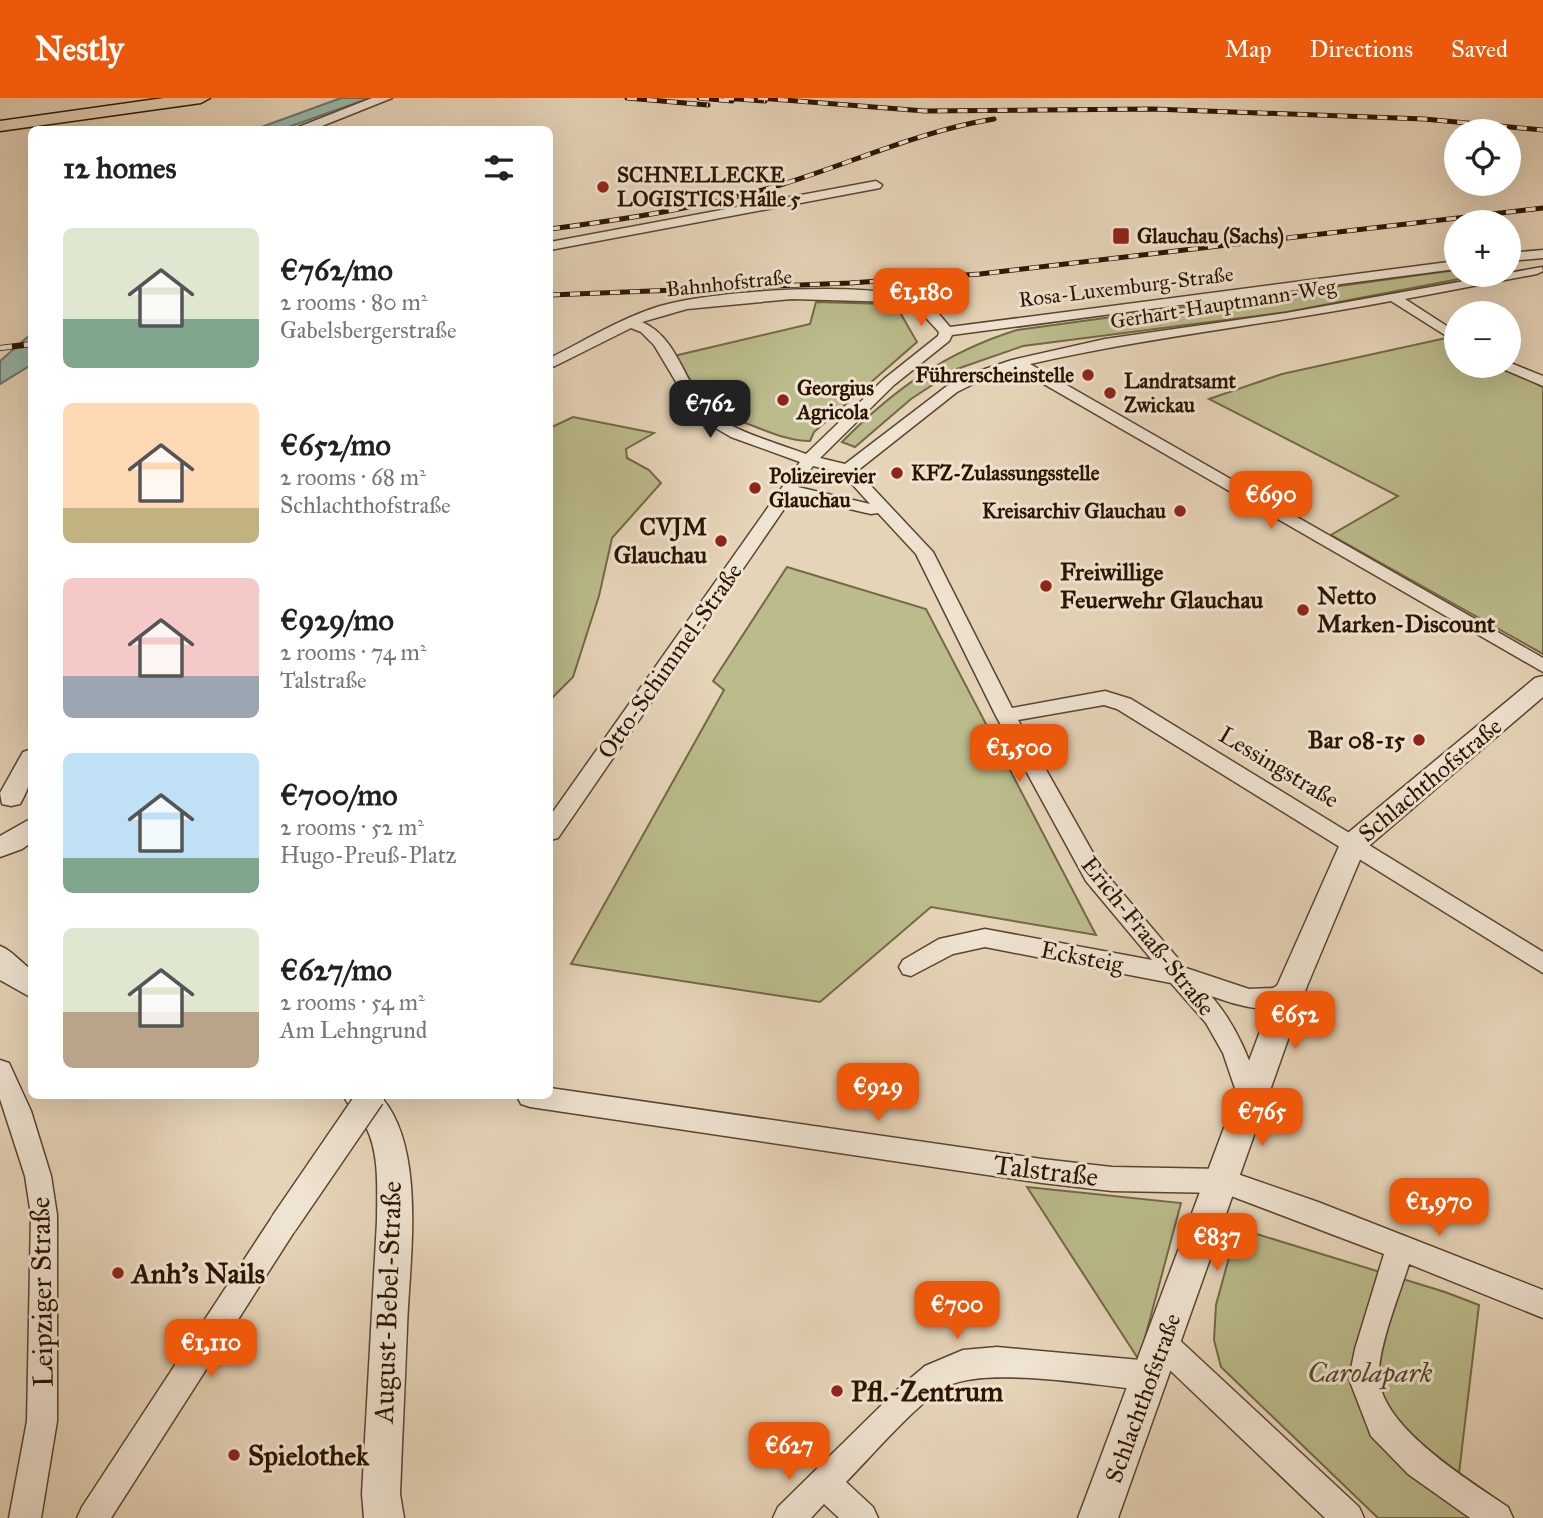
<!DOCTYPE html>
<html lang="en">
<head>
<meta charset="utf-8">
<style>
  :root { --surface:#fff; --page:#f6f6f6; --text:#222; --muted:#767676; --accent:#ea580c }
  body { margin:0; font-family:"IM FELL Great Primer",serif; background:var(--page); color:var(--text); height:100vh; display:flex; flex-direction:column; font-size:26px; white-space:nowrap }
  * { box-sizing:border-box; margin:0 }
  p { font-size:23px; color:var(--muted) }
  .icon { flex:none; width:38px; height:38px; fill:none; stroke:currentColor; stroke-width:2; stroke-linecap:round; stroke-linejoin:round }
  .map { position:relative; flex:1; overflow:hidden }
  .side { position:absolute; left:28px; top:28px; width:525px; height:973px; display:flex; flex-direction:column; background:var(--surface); border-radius:10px; box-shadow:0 7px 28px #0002 }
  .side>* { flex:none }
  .fabs { position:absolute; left:1444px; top:21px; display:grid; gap:14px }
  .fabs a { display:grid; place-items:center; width:77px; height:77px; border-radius:50%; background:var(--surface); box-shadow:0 7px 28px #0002; font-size:35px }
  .price { position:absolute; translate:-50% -60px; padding:0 16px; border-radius:14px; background:var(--accent); color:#fff; font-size:23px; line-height:46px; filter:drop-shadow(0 2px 4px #0008) }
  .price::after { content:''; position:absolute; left:50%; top:42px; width:21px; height:16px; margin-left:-10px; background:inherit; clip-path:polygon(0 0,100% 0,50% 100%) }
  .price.selected { background:#222; color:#fff }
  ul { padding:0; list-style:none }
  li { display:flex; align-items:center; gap:21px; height:175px; padding:0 35px }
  li span { display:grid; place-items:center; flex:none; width:196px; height:140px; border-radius:10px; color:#555 }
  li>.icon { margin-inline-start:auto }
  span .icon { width:84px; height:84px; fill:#fffc; stroke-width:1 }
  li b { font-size:30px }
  h2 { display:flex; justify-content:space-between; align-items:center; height:84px; padding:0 35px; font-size:30px }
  header { display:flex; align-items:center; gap:42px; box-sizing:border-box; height:98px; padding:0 35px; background:var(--accent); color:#fff }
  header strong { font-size:33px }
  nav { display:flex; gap:38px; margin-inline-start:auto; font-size:24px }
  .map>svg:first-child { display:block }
  .green { fill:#bbbb8b; stroke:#746846; stroke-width:2 }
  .water { fill:#96b8ad; stroke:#6c7668; stroke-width:2 }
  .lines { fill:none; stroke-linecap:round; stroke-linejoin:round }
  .minor-casing { stroke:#5a442f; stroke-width:3 }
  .tertiary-casing { stroke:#5a442f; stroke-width:3 }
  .primary-casing { stroke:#2c1401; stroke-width:3 }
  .minor { fill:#efe3d1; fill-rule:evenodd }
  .tertiary { fill:#efe3d1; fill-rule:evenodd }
  .primary { fill:#e6d4b8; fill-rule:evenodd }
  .rail-far1-casing { stroke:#2c1401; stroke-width:5 }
  .rail-casing { stroke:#2c1401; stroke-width:6 }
  .rail-far1 { stroke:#efe3d1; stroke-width:3.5; stroke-dasharray:10; stroke-linecap:butt }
  .rail { stroke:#efe3d1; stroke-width:4.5; stroke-dasharray:12; stroke-linecap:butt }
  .minor-bridge-casing { stroke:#5a442f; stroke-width:30; stroke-linecap:butt }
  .minor-bridge { stroke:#efe3d1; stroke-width:27 }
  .poi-dot { fill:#8f2418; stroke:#efe3d1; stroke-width:2.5 }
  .labels { text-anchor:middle; stroke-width:6; stroke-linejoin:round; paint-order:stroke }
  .far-poi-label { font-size:21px; font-weight:bold; fill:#2c1401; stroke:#efe3d1; text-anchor:start }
  .far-street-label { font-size:21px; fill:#2c1401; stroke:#efe3d1 }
  .poi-label { font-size:24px; font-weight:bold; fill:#2c1401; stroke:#efe3d1; text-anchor:end }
  .street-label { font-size:24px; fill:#2c1401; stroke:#efe3d1 }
  .near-street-label { font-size:28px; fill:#2c1401; stroke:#efe3d1 }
  .near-poi-label { font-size:28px; font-weight:bold; fill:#2c1401; stroke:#efe3d1; text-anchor:start }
  .near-park-label { font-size:28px; font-style:italic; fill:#57462a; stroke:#efe3d1 }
</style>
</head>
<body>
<header>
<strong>Nestly</strong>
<nav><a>Map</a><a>Directions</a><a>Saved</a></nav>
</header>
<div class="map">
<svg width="1543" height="1420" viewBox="0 0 1543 1420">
  <rect width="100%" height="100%" fill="#e6d4b8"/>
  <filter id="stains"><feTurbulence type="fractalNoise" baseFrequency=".00286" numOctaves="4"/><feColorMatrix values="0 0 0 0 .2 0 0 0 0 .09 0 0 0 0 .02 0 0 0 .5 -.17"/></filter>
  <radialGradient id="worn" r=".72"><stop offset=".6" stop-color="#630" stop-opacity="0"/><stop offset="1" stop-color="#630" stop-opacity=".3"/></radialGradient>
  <path class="green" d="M1456 172V177H1480L1287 214 1023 248 957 271 911 301 855 349 842 344C894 291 946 254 1017 232Z
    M816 204 888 206 898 211 917 244 814 334 810 343C774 343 744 318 708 316L706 306 674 258 810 226Z
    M1446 240 1456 245V268H1500L1543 289V556L1331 437 1398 398 1209 301 1282 276Z
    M573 319 654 335 626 351 627 360 649 372 661 385 612 440 599 498 573 579 550 602V330Z
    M787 469 926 511 1096 837 931 809 820 904 571 866 724 592 713 583Z
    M1027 1089 1181 1105 1139 1262Z
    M1237 1130 1445 1194 1479 1207 1457 1392 1497 1420H1378L1221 1269 1214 1242 1216 1207Z"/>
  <path class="water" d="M341 0H370L283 31H256Z
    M31 236V267L0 286V263Z"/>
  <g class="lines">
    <g class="minor-casing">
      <path id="minor" d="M876 83 882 87 880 90 550 152V144Z
        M1543 152V160L1508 163V155Z
        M1456 163V171L952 237 949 243 894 287 820 360 845 366 947 288 973 275 1012 262 1105 241 1286 215 1542 169 1543 173 1537 176 1405 201 1456 234V244L1391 203C1271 226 1149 239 1030 266L1543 560V574L1016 270 983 281 957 294 857 373 933 454 1012 610 1105 593 1131 601 1543 854V875L1117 611 1104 607 1018 622 1102 771 1186 870 1249 891 1273 890 1292 878 1300 881 1304 888C1285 925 1241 908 1211 898 1237 927 1250 963 1263 1000L1259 1008 1250 1011 1241 1008 1223 955 1206 925 1171 885 985 849 953 856 911 878 903 876 899 869 903 862 939 841 985 831 1152 862 1086 783 996 618 916 456 878 415 871 416 793 398 558 740 550 742V718L800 364 731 339 697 319 654 247 641 234 631 230 555 268 550 269V260C586 242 621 220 660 208 714 192 867 183 919 201 932 205 941 219 950 229ZM792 201 897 204 916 209 939 234 938 238 884 281 806 356C782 347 723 330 707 311 685 285 677 239 642 224L687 211ZM813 368 842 375 870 406 798 389Z
        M1508 264 1543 278V288L1503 271 1501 268H1508Z
        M0 962 9 965 31 1013 51 1078 57 1117V1323L41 1420H9L27 1323 31 1117 25 1078 0 1001Z
        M550 990 1042 1061 1112 1069 1223 1071 1318 1104 1543 1192V1220L1409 1166C1400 1195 1377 1251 1379 1280 1382 1330 1470 1383 1508 1409L1513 1420H1470L1408 1376 1371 1338 1349 1281 1355 1251 1384 1156 1223 1095 1112 1093 1042 1085 530 1009 521 1006 517 998H550Z
        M284 1112 294 1116 297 1125 294 1134 111 1420H77L82 1409 274 1116Z
        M1163 1232 1173 1236 1359 1409 1364 1420H1325L1153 1256 1149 1246 1153 1236Z
        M997 1249 1151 1263 1161 1268 1166 1278 1161 1288 1151 1293C1103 1288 987 1268 948 1288 920 1301 870 1360 846 1384L873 1409 878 1420H839L824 1406 811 1420H773L778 1409 899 1290 925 1268 963 1252Z"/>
    </g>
    <g class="tertiary-casing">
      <path id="tertiary" d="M372 0H392L312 32H291Z
        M1543 578V599L1364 752 1307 888 1118 1420H1078L1277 888 1340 746 1343 739 1535 580Z
        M32 651C32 675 32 685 20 706L11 708 2 706 0 695 23 654Z
        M32 720V744L22 751 0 759V738Z
        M0 848C13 853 20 864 32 872V900L0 882Z
        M344 998H380L382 1000C427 1053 409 1165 407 1230 405 1285 402 1341 400 1396L404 1420H364L362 1396 377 1123C377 1093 380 1056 366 1029 360 1017 348 1010 344 998Z"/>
    </g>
    <g class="primary-casing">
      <path id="primary" d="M164 0H210L201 5 0 33V23Z"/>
    </g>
    <use href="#minor" class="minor"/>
    <use href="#tertiary" class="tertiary"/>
    <use href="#primary" class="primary"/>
    <g class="rail-far1-casing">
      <path id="rail-far1" d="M627 0 708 7
        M699 0 732 3
        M724 0 765 3
        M758 0 925 13 1153 11 1424 21 1543 32
        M550 131C627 121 705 109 780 87 852 65 919 33 994 21
        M550 197 850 185 980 176 1543 110"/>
    </g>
    <g class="rail-casing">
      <path id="rail" d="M0 250 32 246"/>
    </g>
    <use href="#rail-far1" class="rail-far1"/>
    <use href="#rail" class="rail"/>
    <g class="minor-bridge-casing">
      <path id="minor-bridge" d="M284 1125 371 998"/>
    </g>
    <use href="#minor-bridge" class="minor-bridge"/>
  </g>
  <g class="poi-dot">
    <circle cx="603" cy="89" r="7"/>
    <rect x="1112" y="129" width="18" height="18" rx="3.5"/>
    <circle cx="1088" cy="277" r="7"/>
    <circle cx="1110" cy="295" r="7"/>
    <circle cx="783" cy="302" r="7"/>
    <circle cx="897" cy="375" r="7"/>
    <circle cx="755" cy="390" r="7"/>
    <circle cx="1180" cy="413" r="7"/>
    <circle cx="721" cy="443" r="7"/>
    <circle cx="1046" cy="488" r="7"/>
    <circle cx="1303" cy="512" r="7"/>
    <circle cx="1419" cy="642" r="7"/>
    <circle cx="118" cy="1175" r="7"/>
    <circle cx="837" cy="1293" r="7"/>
    <circle cx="234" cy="1357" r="7"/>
  </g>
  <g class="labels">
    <g class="far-poi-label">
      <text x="617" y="84">SCHNELLECKE<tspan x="617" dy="24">LOGISTICS Halle 5</tspan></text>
      <text x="1137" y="145">Glauchau (Sachs)</text>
      <text x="1074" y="284" text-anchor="end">Führerscheinstelle</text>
      <text x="1124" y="290">Landratsamt<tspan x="1124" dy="24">Zwickau</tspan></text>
      <text x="797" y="297">Georgius<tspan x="797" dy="24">Agricola</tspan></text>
      <text x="911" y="382">KFZ-Zulassungsstelle</text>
      <text x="769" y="385">Polizeirevier<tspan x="769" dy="24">Glauchau</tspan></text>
      <text x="1166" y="420" text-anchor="end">Kreisarchiv Glauchau</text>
    </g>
    <g class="far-street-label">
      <text transform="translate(729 185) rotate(-6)" y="7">Bahnhofstraße</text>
      <text transform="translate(1126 189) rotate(-7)" y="7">Rosa-Luxemburg-Straße</text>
      <text transform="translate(1223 206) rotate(-9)" y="7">Gerhart-Hauptmann-Weg</text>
    </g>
    <g class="poi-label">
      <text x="707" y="437">CVJM<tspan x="707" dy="28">Glauchau</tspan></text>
      <text x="1060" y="482" text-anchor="start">Freiwillige<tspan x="1060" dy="28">Feuerwehr Glauchau</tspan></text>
      <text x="1317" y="506" text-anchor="start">Netto<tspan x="1317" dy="28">Marken-Discount</tspan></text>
      <text x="1405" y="650">Bar 08-15</text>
    </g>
    <g class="street-label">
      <text transform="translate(670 563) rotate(-55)" y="8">Otto-Schimmel-Straße</text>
      <text transform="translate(1279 669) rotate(31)" y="8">Lessingstraße</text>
      <text transform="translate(1430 682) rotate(-40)" y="8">Schlachthofstraße</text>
      <text transform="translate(1148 838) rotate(51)" y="8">Erich-Fraaß-Straße</text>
      <text transform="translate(1082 859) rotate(11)" y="8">Ecksteig</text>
      <text transform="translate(1143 1300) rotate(-70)" y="8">Schlachthofstraße</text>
    </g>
    <g class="near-street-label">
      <text transform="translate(1046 1072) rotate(7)" y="10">Talstraße</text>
      <text transform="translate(41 1194) rotate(-91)" y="10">Leipziger Straße</text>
      <text transform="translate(387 1204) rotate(-88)" y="10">August-Bebel-Straße</text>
    </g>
    <g class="near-poi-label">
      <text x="132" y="1185">Anh's Nails</text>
      <text x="851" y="1303">Pfl.-Zentrum</text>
      <text x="248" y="1367">Spielothek</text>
    </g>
    <g class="near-park-label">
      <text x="1370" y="1284">Carolapark</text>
    </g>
  </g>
  <rect width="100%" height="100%" filter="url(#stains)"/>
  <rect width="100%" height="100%" fill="url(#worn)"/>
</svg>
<div class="fabs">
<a><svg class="icon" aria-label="locate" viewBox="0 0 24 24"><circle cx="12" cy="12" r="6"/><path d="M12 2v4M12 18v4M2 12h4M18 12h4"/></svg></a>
<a>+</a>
<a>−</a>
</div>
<b class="price" style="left:921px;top:230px">€1,180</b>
<b class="price selected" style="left:710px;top:342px">€762</b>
<b class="price" style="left:1271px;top:433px">€690</b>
<b class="price" style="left:1019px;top:686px">€1,500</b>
<b class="price" style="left:1295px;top:953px">€652</b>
<b class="price" style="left:878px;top:1025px">€929</b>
<b class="price" style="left:1262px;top:1050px">€765</b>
<b class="price" style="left:1439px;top:1140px">€1,970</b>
<b class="price" style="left:1217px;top:1175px">€837</b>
<b class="price" style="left:957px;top:1243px">€700</b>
<b class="price" style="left:211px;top:1281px">€1,110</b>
<b class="price" style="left:789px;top:1384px">€627</b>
<section class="side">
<h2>12 homes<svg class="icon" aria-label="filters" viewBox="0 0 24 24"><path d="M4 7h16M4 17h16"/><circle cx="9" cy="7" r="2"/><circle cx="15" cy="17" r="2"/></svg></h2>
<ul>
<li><span style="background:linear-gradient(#dfe7d0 65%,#7fa58c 0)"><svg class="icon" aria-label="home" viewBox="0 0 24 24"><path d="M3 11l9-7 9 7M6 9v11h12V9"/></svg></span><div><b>€762/mo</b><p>2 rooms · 80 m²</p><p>Gabelsbergerstraße</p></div></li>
<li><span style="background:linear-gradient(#ffd9b3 75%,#c2b280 0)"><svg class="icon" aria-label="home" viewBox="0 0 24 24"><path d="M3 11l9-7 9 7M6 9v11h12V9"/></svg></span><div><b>€652/mo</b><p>2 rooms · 68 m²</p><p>Schlachthofstraße</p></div></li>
<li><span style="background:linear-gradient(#f6c9c9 70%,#9aa5b1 0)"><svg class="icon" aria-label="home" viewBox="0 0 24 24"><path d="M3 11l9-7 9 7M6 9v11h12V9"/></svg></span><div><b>€929/mo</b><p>2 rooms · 74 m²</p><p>Talstraße</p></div></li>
<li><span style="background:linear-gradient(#bfe0f5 75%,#7fa58c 0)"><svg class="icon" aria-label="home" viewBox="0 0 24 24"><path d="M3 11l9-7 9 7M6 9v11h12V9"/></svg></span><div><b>€700/mo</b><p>2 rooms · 52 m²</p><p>Hugo-Preuß-Platz</p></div></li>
<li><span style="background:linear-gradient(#dfe7d0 60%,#b9a48a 0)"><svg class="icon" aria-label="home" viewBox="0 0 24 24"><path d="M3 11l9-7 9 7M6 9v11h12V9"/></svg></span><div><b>€627/mo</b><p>2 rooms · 54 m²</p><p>Am Lehngrund</p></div></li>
</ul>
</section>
</div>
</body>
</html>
